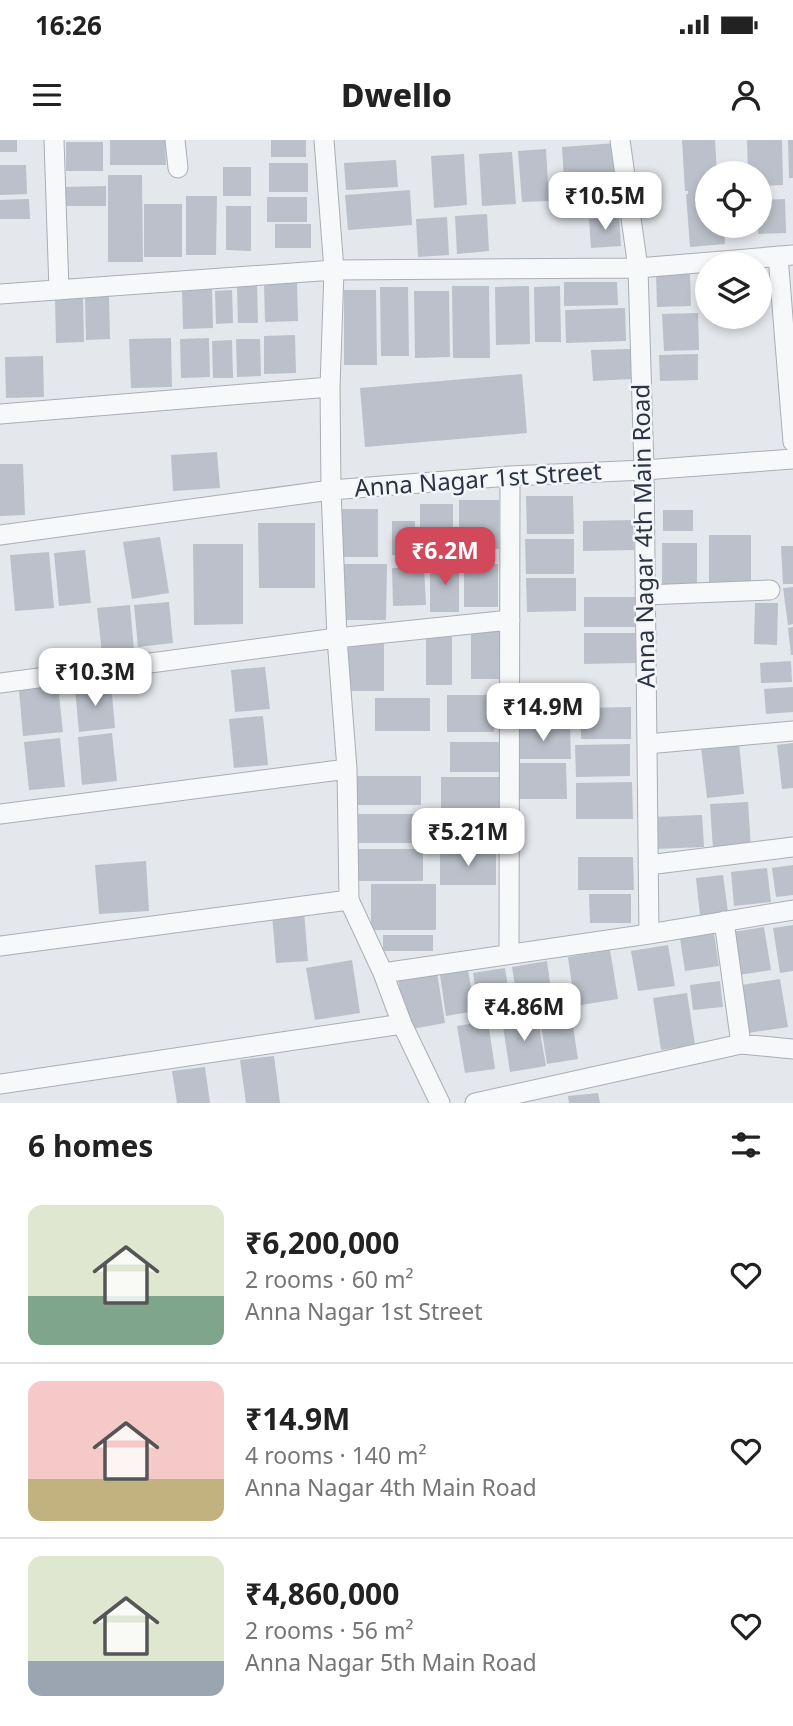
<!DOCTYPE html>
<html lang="en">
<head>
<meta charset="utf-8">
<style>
  :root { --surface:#fff; --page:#f2f2f2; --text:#222; --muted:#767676; --line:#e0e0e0; --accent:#d1495b }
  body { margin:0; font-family:"Noto Sans",sans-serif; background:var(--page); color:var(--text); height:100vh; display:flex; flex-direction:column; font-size:26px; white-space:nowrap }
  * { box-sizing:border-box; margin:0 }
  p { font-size:23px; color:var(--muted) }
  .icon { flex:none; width:38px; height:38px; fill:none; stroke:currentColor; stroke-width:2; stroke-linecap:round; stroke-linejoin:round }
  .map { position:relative; height:963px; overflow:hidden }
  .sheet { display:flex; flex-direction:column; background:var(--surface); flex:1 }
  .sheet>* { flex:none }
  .controls { position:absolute; left:695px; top:21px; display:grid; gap:14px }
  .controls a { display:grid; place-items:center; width:77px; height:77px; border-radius:50%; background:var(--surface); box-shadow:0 4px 10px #0003; font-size:35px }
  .price { position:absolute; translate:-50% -60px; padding:0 16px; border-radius:14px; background:#fff; color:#222; font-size:23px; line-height:46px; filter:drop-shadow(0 2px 4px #0008) }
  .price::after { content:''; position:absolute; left:50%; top:42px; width:21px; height:16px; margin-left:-10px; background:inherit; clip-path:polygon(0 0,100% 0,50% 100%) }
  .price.selected { background:var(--accent); color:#fff }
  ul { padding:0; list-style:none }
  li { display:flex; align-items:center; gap:21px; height:175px; padding:0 28px }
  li+li { border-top:2px solid var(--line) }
  li span { display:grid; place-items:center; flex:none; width:196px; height:140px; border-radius:14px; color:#555 }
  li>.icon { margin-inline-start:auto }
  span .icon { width:84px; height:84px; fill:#fffc; stroke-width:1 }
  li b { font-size:30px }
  h2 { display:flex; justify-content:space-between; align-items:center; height:84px; padding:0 28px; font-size:30px }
  .status { display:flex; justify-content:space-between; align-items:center; height:49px; padding:0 35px; background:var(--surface); direction:ltr }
  .status svg { height:19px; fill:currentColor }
  header { display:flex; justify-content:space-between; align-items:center; height:91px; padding:0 28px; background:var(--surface); font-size:32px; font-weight:800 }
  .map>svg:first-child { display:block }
  .building { fill:#bbc0ca }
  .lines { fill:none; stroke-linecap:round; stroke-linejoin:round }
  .minor-casing { stroke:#a9aeb7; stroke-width:21 }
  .minor { stroke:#f7f8fa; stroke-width:19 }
  .labels { text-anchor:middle; stroke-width:5; stroke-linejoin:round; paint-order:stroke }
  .street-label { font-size:24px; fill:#2b3445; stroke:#f4f6f9 }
</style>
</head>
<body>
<div class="status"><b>16:26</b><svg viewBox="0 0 49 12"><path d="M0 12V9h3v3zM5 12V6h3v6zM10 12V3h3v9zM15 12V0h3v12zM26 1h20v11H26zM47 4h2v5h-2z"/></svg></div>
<header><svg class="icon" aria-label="menu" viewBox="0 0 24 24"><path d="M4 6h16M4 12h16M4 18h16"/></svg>Dwello<svg class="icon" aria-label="person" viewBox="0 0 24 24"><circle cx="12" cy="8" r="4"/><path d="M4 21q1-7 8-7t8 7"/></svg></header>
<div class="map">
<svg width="793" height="963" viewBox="0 0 793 963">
  <rect width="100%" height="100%" fill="#e4e7ec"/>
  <path class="building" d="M0 0H17V12H0Z
    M110 0H165L166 25H110Z
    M271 0H306V17H271Z
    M682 0H715L717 33H707V50H704V53H707V86H724L725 104 690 107 686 54H688V51H685Z
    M747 0H782L783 45 760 46V33H748Z
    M788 0H793V38H789Z
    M66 2H103V31H66Z
    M617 3 619 35 564 39 562 7Z
    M546 9 549 61 522 62 518 11Z
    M512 12 516 64 482 66 479 14Z
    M464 14 467 65 434 68 431 16Z
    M396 20 398 47 346 50 344 23Z
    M269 23H308V52H269Z
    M0 25H26L27 54 0 55Z
    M223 27H251V56H223Z
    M108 35H142L143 122H108Z
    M619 39 621 73 571 76 568 42Z
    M106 46V66H62V47Z
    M410 50 412 85 348 90 345 55Z
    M186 56H217L216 115H186Z
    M267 57H307V82H267Z
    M29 59 30 79H0V60Z
    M785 59 786 93 758 94 760 60Z
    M144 64H182V117H144Z
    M226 66H251V111L226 110Z
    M487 74 489 111 457 114 455 76Z
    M447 77 449 115 418 117 416 79Z
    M619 77 621 106 591 108 589 79Z
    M275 84H311V108H275Z
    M690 133 691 166 657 167 656 134Z
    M297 142 298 181 265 182 264 143Z
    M564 142H617L618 165 564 166Z
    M257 143 258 183H238L237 144Z
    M452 146H489L490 218H453Z
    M529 146 530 204 496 205 495 147Z
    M560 146 561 202H535L534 147Z
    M380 147H408L409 216H381Z
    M212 149 213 188 183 189 182 150Z
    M232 150 233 183 216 184 215 151Z
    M344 150H376L377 225H344Z
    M414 151H449L450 217 415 218Z
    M83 156 84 202 56 203 55 157Z
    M85 157H109L110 199 86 200Z
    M625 168 626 201 566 203 565 170Z
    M698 173 699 210 664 211 662 174Z
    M295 195 296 233 264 234V196Z
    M171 198 172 247 131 248 129 199Z
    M209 198 210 237 181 238 180 199Z
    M236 199H260L261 236 237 237Z
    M232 200 233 238H213L212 201Z
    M631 209 632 239 593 241 591 210Z
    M698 214V240L660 241 659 215Z
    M43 216 44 257 6 258 5 217Z
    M522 234 527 293 365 307 360 248Z
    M217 312 220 348 173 351 171 315Z
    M0 324H23L25 375 0 376Z
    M526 356H573L574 394H527Z
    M459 360H499V409H459Z
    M420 364H453V413H420Z
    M336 369H378V417H336Z
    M663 370H693V391H663Z
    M633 380 634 410 583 411V381Z
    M392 381H415V416L392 415Z
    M258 383H315V448H259Z
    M709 395H751V446H709Z
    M160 397 169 453 132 459 123 402Z
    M525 399H574V434H526Z
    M662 403H697V444H662Z
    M193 404H243V484L194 485Z
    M781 406H793V444H783Z
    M85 410 91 463 59 466 54 413Z
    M49 412 54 468 15 471 10 415Z
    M430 422H459V472H430Z
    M342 424H387L386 480H342Z
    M464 424H498V467H464Z
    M424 427 426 465 393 466 392 428Z
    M526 438H576V471L527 472Z
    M793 447V484L788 485 783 448Z
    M584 457H635V487H584Z
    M169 462 173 503 138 507 134 465Z
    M755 463H778L777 505 754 504Z
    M130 465 134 510 102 513 97 468Z
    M793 487V515H791L788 488Z
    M471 488H502V539H471Z
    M584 493H635L636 523 584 524Z
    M426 497H452V545H426Z
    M347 504H384V551H347Z
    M791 521 792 542 761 543 760 523Z
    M265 527 270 569 235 572 231 530Z
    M111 544 115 588 79 592 75 548Z
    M58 546 63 592 23 596 19 550Z
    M793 547V572L766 574 764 549Z
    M447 555H495L494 592H447Z
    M375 558H430V591H375Z
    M631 567V599H581V568Z
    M263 576 268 625 234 628 229 579Z
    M570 586 571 619H515V587Z
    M112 593 117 641 82 645 78 597Z
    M60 598 65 647 29 650 24 602Z
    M450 602H504V632H450Z
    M739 603 744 654 707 658 701 607Z
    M793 603V648L782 649 777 605Z
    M630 604V636L576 637 575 605Z
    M515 623H566L567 659H515Z
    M354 636H421V665H354Z
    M441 637H501V668H441Z
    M632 642 633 679H576V643Z
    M748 662 751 708 713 710 710 664Z
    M352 674H420V703H352Z
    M440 674H499V707H440Z
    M702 675 704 707 654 709 652 677Z
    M354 709H423V741H354Z
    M440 712H496V745H440Z
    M578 717H633L634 750H578Z
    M146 721 149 771 99 774 95 725Z
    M793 725V755L776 757 772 728Z
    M767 728 771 762 734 766 731 732Z
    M723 735 728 772 700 775 696 738Z
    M371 744H436V790H371Z
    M589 754H631V783H590Z
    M304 771 308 821 276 823 272 774Z
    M793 785V831L780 833 773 788Z
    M764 787 771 830 739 835 733 792Z
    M714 793 719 826 685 831 680 798Z
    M383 795H433V811H383Z
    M668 805 675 846 638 851 631 811Z
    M610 810 618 859 575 866 568 817Z
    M352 820 360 873 315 880 306 828Z
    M547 821 553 865 519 871 512 827Z
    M505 828 511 867 479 872 473 833Z
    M468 830 475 871 446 876 440 835Z
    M437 832 445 883 406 890 398 838Z
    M780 839 788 887 748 893 741 845Z
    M720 841 723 867 693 870 690 845Z
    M687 853 695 905 661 910 653 858Z
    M571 874 578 919 547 924 540 879Z
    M537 875 546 926 510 932 502 880Z
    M488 881 495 929 465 933 457 886Z
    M274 916 280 963H246L240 920Z
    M205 927 210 963H177L172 931Z
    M598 953 600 963H569L568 956Z"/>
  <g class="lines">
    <g class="minor-casing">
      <path id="minor" d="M54 0 59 150
        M175 0 178 28
        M324 0 334 130 330 247 331 350 337 498 347 629 349 760 383 833 402 884 440 963
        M620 0 638 128 644 330 649 794
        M778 116 793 302
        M0 154 334 130 638 128 793 115
        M0 274 330 247
        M0 395 331 350 510 336 644 330 793 319
        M645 455 770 450
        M0 543 337 498 510 480
        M647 604 793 591
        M0 674 347 629
        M648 725 793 707
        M724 781 741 904
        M0 806 349 760
        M509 813 510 336
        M383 833 649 794 793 770
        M0 944 402 884
        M475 963 741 904 793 909"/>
    </g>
    <use href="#minor" class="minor"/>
  </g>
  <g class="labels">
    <g class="street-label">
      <text transform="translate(478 340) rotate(-4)" y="8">Anna Nagar 1st Street</text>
      <text transform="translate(644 396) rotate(-91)" y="8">Anna Nagar 4th Main Road</text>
    </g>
  </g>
</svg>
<div class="controls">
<a><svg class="icon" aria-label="locate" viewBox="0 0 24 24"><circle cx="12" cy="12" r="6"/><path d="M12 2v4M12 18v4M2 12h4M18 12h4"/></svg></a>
<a><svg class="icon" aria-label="layers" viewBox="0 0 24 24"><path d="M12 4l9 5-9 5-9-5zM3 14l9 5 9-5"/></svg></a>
</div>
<b class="price" style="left:605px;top:92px">₹10.5M</b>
<b class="price selected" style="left:445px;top:447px">₹6.2M</b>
<b class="price" style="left:95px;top:568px">₹10.3M</b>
<b class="price" style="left:543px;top:603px">₹14.9M</b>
<b class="price" style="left:468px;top:728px">₹5.21M</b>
<b class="price" style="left:524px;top:903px">₹4.86M</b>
</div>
<section class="sheet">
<h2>6 homes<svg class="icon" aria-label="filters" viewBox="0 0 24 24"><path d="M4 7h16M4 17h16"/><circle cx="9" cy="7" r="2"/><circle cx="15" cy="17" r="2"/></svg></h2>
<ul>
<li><span style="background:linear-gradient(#dfe7d0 65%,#7fa58c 0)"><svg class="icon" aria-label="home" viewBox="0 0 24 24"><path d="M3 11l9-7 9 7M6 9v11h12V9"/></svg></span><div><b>₹6,200,000</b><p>2 rooms · 60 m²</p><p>Anna Nagar 1st Street</p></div><svg class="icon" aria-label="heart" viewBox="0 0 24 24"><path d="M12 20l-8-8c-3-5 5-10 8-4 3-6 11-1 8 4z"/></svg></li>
<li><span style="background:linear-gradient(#f6c9c9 70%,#c2b280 0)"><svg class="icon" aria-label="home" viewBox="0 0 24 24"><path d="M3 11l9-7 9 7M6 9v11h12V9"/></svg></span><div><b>₹14.9M</b><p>4 rooms · 140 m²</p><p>Anna Nagar 4th Main Road</p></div><svg class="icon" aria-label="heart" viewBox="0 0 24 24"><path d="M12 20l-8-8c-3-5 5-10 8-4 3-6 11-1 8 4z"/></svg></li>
<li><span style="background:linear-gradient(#dfe7d0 75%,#9aa5b1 0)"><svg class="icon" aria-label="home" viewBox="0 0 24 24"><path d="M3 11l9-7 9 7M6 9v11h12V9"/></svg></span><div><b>₹4,860,000</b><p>2 rooms · 56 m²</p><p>Anna Nagar 5th Main Road</p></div><svg class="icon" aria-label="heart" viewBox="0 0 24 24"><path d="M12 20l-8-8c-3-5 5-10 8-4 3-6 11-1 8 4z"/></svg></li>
</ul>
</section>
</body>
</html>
